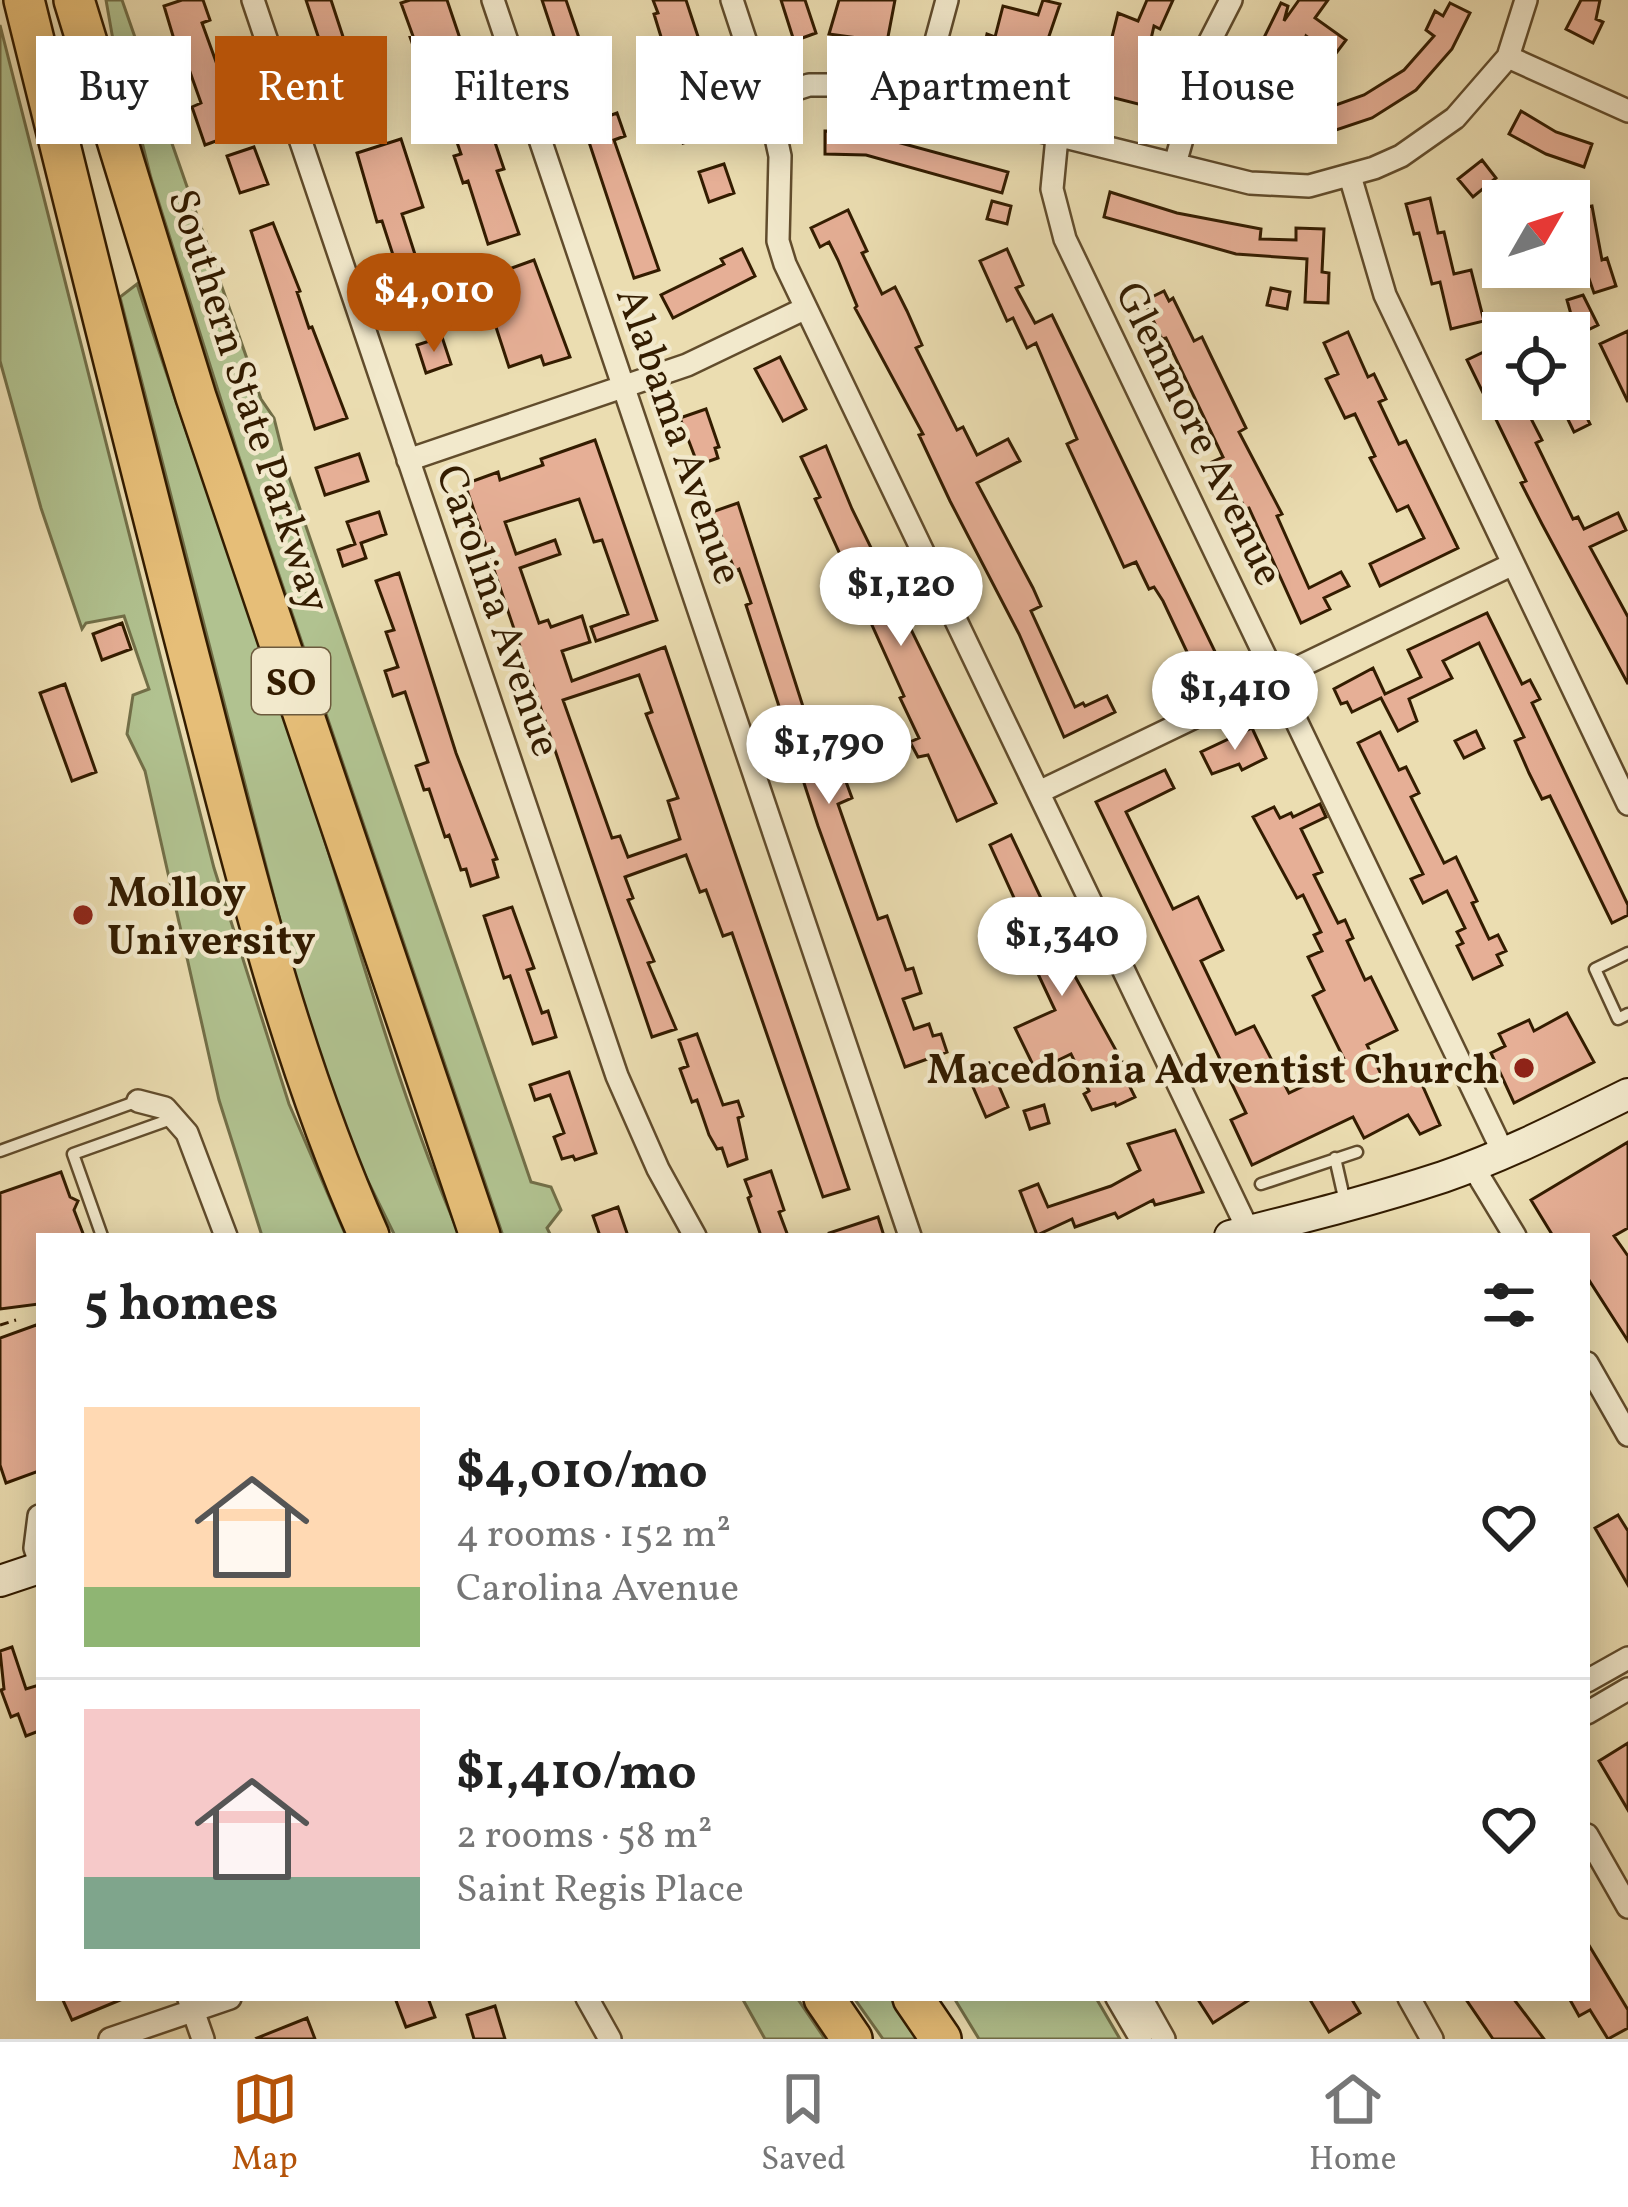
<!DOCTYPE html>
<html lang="en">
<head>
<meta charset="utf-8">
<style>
  :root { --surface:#fff; --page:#f2f2f2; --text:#222; --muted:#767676; --line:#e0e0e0; --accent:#b45309 }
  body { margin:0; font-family:Vollkorn,serif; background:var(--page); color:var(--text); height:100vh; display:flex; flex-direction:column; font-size:45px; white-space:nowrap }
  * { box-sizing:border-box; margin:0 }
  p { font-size:39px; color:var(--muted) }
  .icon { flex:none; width:66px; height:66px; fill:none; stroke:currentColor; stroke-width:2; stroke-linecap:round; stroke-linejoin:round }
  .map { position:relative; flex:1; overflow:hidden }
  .panel { position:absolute; left:36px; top:1233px; width:1554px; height:768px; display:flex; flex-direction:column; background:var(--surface); border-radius:0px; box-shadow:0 6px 30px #0003 }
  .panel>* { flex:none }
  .guide { position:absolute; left:36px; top:36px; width:1557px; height:108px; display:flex; gap:24px }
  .needle { width:78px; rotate:51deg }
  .fabs { position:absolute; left:1482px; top:180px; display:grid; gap:24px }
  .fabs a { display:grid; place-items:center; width:108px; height:108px; border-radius:0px; background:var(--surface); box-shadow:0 6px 30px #0003; font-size:60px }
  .price { position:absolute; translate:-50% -102px; padding:0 27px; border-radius:42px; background:#fff; color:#222; font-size:39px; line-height:78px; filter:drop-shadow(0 3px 6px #0008) }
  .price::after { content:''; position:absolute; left:50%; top:72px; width:36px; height:27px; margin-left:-18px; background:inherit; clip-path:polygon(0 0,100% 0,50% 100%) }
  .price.selected { background:var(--accent); color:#fff }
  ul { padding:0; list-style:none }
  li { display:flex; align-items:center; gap:36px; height:300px; padding:0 48px }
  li+li { border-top:3px solid var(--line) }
  li span { display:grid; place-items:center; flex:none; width:336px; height:240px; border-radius:0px; color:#555 }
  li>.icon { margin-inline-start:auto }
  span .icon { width:144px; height:144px; fill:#fffc; stroke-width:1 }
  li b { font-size:51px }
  h2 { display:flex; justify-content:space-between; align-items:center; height:144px; padding:0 48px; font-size:51px }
  .chip { padding:0 42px; border-radius:0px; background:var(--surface); box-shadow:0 6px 30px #0003; font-size:42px; line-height:108px }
  .chip.selected { background:var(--accent); color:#fff }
  .tabs { display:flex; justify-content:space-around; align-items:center; height:168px; border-top:3px solid var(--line); background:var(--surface); font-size:33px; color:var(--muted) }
  .tabs a { display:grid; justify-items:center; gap:6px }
  .tabs .selected { color:var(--accent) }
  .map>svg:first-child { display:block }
  .green { fill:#b1c290; stroke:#726f48; stroke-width:3 }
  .building { fill:#e6af96; stroke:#331c00; stroke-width:3; fill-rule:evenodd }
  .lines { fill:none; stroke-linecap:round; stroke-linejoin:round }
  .lane-casing { stroke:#614c2c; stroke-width:15 }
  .street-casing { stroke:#614c2c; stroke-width:26 }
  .secondary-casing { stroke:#331c00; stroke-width:34 }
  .highway-casing { stroke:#331c00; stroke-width:44 }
  .path { stroke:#331c00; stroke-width:3; stroke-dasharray:9 6; stroke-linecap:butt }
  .lane { stroke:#f2e9cc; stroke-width:10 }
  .street { stroke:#f2e9cc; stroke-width:21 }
  .secondary { stroke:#f2e9cc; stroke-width:30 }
  .highway { stroke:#e6be78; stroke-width:39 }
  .poi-dot { fill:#8f2418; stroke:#f2e9cc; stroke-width:4.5 }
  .labels { text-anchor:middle; stroke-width:9; stroke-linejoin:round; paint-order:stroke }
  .shield { fill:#f2e9cc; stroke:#6c5a3d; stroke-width:3 }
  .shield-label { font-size:39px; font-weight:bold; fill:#331c00 }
  .street-label { font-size:42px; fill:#331c00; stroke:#f2e9cc }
  .poi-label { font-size:42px; font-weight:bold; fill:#331c00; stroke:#f2e9cc; text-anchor:start }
</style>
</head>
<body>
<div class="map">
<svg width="1628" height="2039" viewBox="0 0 1628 2039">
  <rect width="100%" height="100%" fill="#ebddb1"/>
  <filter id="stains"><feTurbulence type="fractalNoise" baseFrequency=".00167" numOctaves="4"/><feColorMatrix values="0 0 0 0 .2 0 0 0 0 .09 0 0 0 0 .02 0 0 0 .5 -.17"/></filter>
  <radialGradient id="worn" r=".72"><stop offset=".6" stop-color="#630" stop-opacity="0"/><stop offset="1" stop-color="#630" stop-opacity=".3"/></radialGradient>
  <path class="green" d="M106 0H122L261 399 274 418 288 474 531 1182 551 1187 561 1210 547 1228 551 1236H503L238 454 151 178 121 58 116 57Z
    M0 25 214 868 289 1104 346 1236H262L219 1100 145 771 127 734 133 695 149 689 124 616 86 623 82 629 41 508 0 361Z
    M137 284C189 447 250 606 302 769 353 924 395 1086 460 1236H395L358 1161 305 1018 120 297Z
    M742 1998H797L825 2039H765Z
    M854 1998H891L919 2039H883Z
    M954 1998H1096L1120 2039H979Z"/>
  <path class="building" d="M182 0H203L210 20 202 23 219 70 225 68 232 86 227 87 231 98 226 99 230 113 220 117 227 137 205 145 192 107 201 103 184 55 179 56 164 6Z
    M306 0H331L369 116 350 122 344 114Z
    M410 0H447L504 169 497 171 519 234 488 244 468 181 463 183 454 156 461 154 429 60 419 63 410 37 413 36 401 3Z
    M542 0H566L606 117 617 113 625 136 614 140 659 270 634 278Z
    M653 0H686L726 122 723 123 725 130 683 143 656 56 666 53 654 14 658 13Z
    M781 0H805L816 33 794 41Z
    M839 0H895L887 42 829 34Z
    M1043 0 1060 4 1047 42 1058 45 1055 56 1104 69 1118 13 1138 21 1147 0H1173L1160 29 1154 26 1143 74 1149 75 1142 105 980 64 987 34 995 37 1003 6 1038 15Z
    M1299 0H1328L1315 18 1346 40 1334 56 1306 36 1304 42 1312 48 1302 47 1277 98 1275 56 1254 135 1232 129 1248 70 1281 3 1288 6 1284 21Z
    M1581 0H1600L1596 19 1603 22 1593 43 1566 29Z
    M1450 3 1470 13 1452 49 1416 90 1372 118 1324 134 1280 137 1278 112 1322 110 1364 95 1404 70 1434 36 1426 30 1435 11 1443 16Z
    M1521 111 1556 132 1592 144 1584 167 1546 154 1509 134Z
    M825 131 860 132 1008 172 1002 193 866 155 825 154Z
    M401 139 423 207 402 214 420 270 429 267 434 283 402 294 390 259 394 258 382 221 377 222 357 153Z
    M254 147 268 184 240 193 227 156Z
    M1482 160 1496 178 1473 197 1458 179Z
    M724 164 734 193 709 202 699 172Z
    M1110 192 1177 213 1261 229 1260 239 1296 240V228L1324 229 1322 272 1329 273 1328 303 1305 302 1307 259 1236 254 1104 217Z
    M1430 198 1438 233 1444 232 1454 274 1471 270 1484 321 1451 329 1440 282 1432 284 1419 233 1414 234 1406 204Z
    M992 201 1011 206 1007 224 987 219Z
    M1592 206 1602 260 1607 258 1616 286 1594 293 1580 253 1569 256V210Z
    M848 210 867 251 862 253 882 294 895 287 907 311 922 345 916 348 957 430 963 427 977 455 1008 439 1020 461 977 483 1033 588 1041 606 1031 611 1075 707 1083 703 1085 706 1107 696 1115 712 1064 737 1019 634 950 501 919 435 923 434 855 308 857 306 838 260 829 242 820 247 811 228Z
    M273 223 300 291 297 292 309 328 312 327 347 418 315 429 251 231Z
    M742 249 755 276 673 318 661 295 724 264 721 259Z
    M1007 249 1023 285 1016 288 1035 323 1052 315 1220 662 1190 676 1180 656 1187 652 1163 601 1154 587 1149 589 1136 562 1124 567 1113 543 1067 444 1077 439 1036 343 1027 348 1013 318 1007 321 980 261Z
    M534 260 570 357 544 365 541 356 509 367 495 324 486 328 480 310 518 297 509 269Z
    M1271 288 1290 292 1287 309 1267 305Z
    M1164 291 1169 301 1173 298 1194 341 1202 337 1212 358 1246 428 1239 432 1282 514 1277 516 1309 588 1341 572 1349 586 1324 598 1330 609 1301 623 1249 508 1245 509 1231 479 1222 483 1212 462 1223 457 1166 338 1162 339 1144 301Z
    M1583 295 1598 325 1569 339V333H1541L1572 318 1567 300Z
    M1628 331V402L1600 344Z
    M1348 332 1368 377 1374 374 1386 399 1379 402 1399 444 1406 441 1458 548 1380 586 1370 564 1424 538 1408 506 1397 511 1370 458 1375 456 1355 414 1345 418 1326 379 1338 374 1324 343Z
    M442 337 451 364 426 373 417 345Z
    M1492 348 1503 371V399H1521L1542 440 1536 443 1573 519 1578 517 1584 529 1618 513 1626 530 1590 547 1628 617V684L1542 524 1521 483 1526 481 1467 360Z
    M780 357 806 409 783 421 755 369Z
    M1558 399H1578L1590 424 1574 432Z
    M706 409 719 447 715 448 718 458 698 465 680 418Z
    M595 440 657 620 596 641 591 627 628 614 602 540 594 542 579 499 505 522 516 554 555 540 560 554 520 568 539 623 548 620 551 627 582 616 590 642 562 651 572 681 665 647 849 1189 823 1197 732 933 723 936 706 890 700 892 686 855 625 877 633 898 628 900 654 961 648 963 676 1029 652 1037 465 484 498 472 500 480 543 465 541 459ZM639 675 652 712 646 714 678 798 668 801 680 839 628 857 620 836 612 838 563 700Z
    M826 446 852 509 996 803 957 821 928 755 918 757 910 742 919 738 900 698 904 696 815 499 820 497 801 457Z
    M359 454 368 481 325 495 316 468Z
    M738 503 806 716 810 715 832 784 845 779 852 798 838 804 878 919 887 916 906 970 913 968 921 993 903 999 914 1029 929 1024 933 1036 941 1034 947 1052 905 1067 818 826 746 605 751 603 739 569 735 571 712 512Z
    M379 512 386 534 361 543 366 558 343 566 338 550 355 544 347 522Z
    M399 573 456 753 497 859 493 860 498 877 471 886 466 869 461 870 449 835 445 837 429 789 424 790 416 766 428 762 405 692 393 696 385 671 398 667 386 632 394 630 376 581Z
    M1487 613 1522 684 1530 680 1540 699 1532 703 1628 905V915L1612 923 1550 796 1542 799 1529 773 1515 741 1524 737 1479 643 1443 661 1452 678 1409 699 1417 721 1398 731 1381 698 1352 712 1347 702 1341 704 1334 689 1373 668 1385 694 1421 677 1408 650Z
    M122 623 131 649 102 660 93 634Z
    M65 684 96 772 72 781 40 693Z
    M1252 728 1266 758 1242 770 1239 764 1212 774 1201 752Z
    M1476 731 1484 748 1464 758 1455 741Z
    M1380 732 1399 770 1406 767 1419 793 1411 797 1444 863 1456 857 1477 901 1472 903 1489 939 1498 935 1506 951 1497 955 1502 965 1473 979 1457 946 1463 943 1457 932 1465 928 1447 891 1423 903 1411 879 1423 874 1358 743Z
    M1165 770 1174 788 1126 812 1173 909 1198 897 1223 950 1201 961 1236 1034 1254 1026 1289 1093 1347 1065 1313 996 1324 990 1308 957 1322 951 1314 935 1321 932 1303 895 1297 898 1253 817 1274 807 1280 818 1291 813 1293 817 1320 804 1326 817 1301 829 1322 872 1314 875 1338 923 1345 920 1353 938 1347 941 1365 980 1371 977 1397 1030 1367 1045 1382 1076 1412 1062 1440 1125 1420 1134 1408 1115 1364 1138 1353 1117 1252 1165 1231 1120 1246 1113 1096 802Z
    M1011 835 1048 913 1041 915 1123 1063 1119 1065 1135 1097 1116 1106 1115 1103 1092 1110 1084 1094 1089 1091 1071 1054 1036 1071 1015 1028 1055 1010 1031 959 1040 955 990 845Z
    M512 907 534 968 527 970 542 1013 548 1011 556 1037 533 1044 510 976 504 978 484 916Z
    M1567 1013 1594 1062 1514 1103 1491 1053 1505 1046 1499 1034 1529 1020 1534 1031Z
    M697 1034 723 1105 738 1101 743 1116 738 1118 747 1159 728 1166 722 1148 717 1149 709 1135 697 1100 692 1102 680 1069 688 1066 679 1040Z
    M989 1063 1008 1107 986 1117 967 1073Z
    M569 1072 596 1153 575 1160 573 1156 562 1159 554 1137 564 1133 550 1095 535 1100 530 1085Z
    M1044 1105 1049 1123 1030 1129 1024 1111Z
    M1175 1130 1203 1192 1155 1205 1153 1200 1118 1218 1115 1213 1075 1227 1072 1219 1037 1235 1020 1191 1038 1184 1048 1207 1111 1186 1140 1170 1128 1144Z
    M1628 1142V1228L1614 1236 1628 1256V1341L1587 1277V1236H1553L1531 1200Z
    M771 1171 784 1210 779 1212 788 1236H761L748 1198 751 1196 745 1180Z
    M61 1172 70 1197 78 1201 74 1210 84 1236H39V1304L0 1309V1193Z
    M618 1207 628 1236H600L593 1216Z
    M878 1217 884 1236H829V1233Z
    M39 1324V1471L6 1483 0 1465V1338Z
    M1618 1515 1628 1531V1585L1595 1528Z
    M12 1647 26 1689 39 1685V1731L26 1736 18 1714 11 1717 1 1690 4 1689 0 1651Z
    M1628 1743V1810L1599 1761Z
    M1587 1942 1628 2010V2028L1608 2039 1590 2010 1579 2016 1569 1998H1587Z
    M62 1998H125L72 2020Z
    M395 1998H428L435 2017 406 2027Z
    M1197 1998H1252L1213 2023Z
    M1309 1998H1351L1360 2013 1329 2032Z
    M1465 1998H1513L1544 2039H1493Z
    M495 2006 505 2039H474L467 2015Z
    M307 2018 315 2039H258L257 2038Z"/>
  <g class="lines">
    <g class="lane-casing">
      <path id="lane" d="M1628 953 1595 969 1618 1019 1628 1014
        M0 1151 138 1101
        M1335 1158 1345 1202
        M1261 1184 1357 1152
        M102 1236 73 1154 174 1118"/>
    </g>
    <g class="street-casing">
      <path id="street" d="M253 0 617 1076 658 1169 695 1236
        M493 0 910 1236
        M732 0 759 82 765 87 780 156 778 241 785 264 1251 1236
        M1508 57 1628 111
        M766 99 809 85H855L1250 183 1309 186 1374 168 1401 156 1455 118 1508 57 1526 0
        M920 100 947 0
        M1057 137 1052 189 1065 239 1503 1152
        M1175 164 1209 43 1231 0
        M1350 176 1385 295 1628 804
        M408 460 687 365 806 308
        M1039 792 1513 564
        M138 1101 165 1108 187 1133 226 1236
        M1472 1165 1515 1236
        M1587 1363 1628 1435
        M39 1516 35 1548 39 1560
        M1587 1681 1628 1658
        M1587 1713 1628 1689
        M1587 1835 1628 1907
        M587 1998 610 2039
        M1117 1998 1141 2039
        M1141 1998 1164 2039
        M1409 1998 1432 2039
        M189 1999 203 2039
        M110 2039 230 1998"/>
    </g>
    <g class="secondary-casing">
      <path id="secondary" d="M1230 1236C1301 1218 1373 1200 1443 1177 1507 1155 1567 1124 1628 1094
        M0 1581 39 1568"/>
    </g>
    <g class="highway-casing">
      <path id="highway" d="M24 0C82 233 139 466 200 698 247 881 292 1063 369 1236
        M74 0 196 397 480 1236
        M824 1998 852 2039
        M913 1998 941 2039"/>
    </g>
    <path class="path" d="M0 1325 16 1320"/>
    <use href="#lane" class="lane"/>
    <use href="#street" class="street"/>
    <use href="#secondary" class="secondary"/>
    <use href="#highway" class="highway"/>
  </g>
  <g class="poi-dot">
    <circle cx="83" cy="915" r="12"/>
    <circle cx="1524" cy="1068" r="12"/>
  </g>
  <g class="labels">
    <rect class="shield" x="252" y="648" width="78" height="66" rx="9"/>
    <g class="shield-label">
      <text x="291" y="695">SO</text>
    </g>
    <g class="street-label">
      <text transform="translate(251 400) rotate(72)" y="15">Southern State Parkway</text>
      <text transform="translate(1201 433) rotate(64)" y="15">Glenmore Avenue</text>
      <text transform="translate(681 435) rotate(71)" y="15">Alabama Avenue</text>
      <text transform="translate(500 610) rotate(71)" y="15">Carolina Avenue</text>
    </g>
    <g class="poi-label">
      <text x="107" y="906">Molloy<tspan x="107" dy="48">University</tspan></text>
      <text x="1500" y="1083" text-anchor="end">Macedonia Adventist Church</text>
    </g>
  </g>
  <rect width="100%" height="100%" filter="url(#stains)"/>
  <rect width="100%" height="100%" fill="url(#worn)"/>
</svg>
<div class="fabs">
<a><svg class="needle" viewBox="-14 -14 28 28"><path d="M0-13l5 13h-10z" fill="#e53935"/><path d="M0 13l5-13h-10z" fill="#767676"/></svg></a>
<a><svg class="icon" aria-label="locate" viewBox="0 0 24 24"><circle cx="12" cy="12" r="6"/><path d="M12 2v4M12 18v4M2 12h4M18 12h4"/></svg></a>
</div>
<b class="price selected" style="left:434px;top:355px">$4,010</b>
<b class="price" style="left:901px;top:649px">$1,120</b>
<b class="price" style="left:1235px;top:753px">$1,410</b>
<b class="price" style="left:829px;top:807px">$1,790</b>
<b class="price" style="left:1062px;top:999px">$1,340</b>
<div class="guide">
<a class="chip">Buy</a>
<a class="chip selected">Rent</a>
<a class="chip">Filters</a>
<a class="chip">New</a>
<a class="chip">Apartment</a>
<a class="chip">House</a>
</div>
<section class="panel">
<h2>5 homes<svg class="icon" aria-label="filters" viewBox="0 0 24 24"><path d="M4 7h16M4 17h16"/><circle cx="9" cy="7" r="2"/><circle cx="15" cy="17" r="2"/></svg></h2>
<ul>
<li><span style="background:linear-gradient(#ffd9b3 75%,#8fb573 0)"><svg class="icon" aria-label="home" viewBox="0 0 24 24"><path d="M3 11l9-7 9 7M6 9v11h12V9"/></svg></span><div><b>$4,010/mo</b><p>4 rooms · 152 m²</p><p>Carolina Avenue</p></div><svg class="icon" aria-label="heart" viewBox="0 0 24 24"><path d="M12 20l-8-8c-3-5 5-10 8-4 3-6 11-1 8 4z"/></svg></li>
<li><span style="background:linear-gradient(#f6c9c9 70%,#7fa58c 0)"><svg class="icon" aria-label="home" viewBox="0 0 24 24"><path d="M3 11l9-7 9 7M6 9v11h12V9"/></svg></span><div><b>$1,410/mo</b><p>2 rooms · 58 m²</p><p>Saint Regis Place</p></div><svg class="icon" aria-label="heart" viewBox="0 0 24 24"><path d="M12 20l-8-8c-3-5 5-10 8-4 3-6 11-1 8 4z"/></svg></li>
</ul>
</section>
</div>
<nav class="tabs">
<a class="selected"><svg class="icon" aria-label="map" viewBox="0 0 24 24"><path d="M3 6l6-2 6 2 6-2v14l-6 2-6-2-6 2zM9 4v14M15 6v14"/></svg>Map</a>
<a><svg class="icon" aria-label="saved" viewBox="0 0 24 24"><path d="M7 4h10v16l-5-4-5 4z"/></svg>Saved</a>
<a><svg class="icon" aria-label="home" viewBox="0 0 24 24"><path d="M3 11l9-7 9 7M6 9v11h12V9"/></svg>Home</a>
</nav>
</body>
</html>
